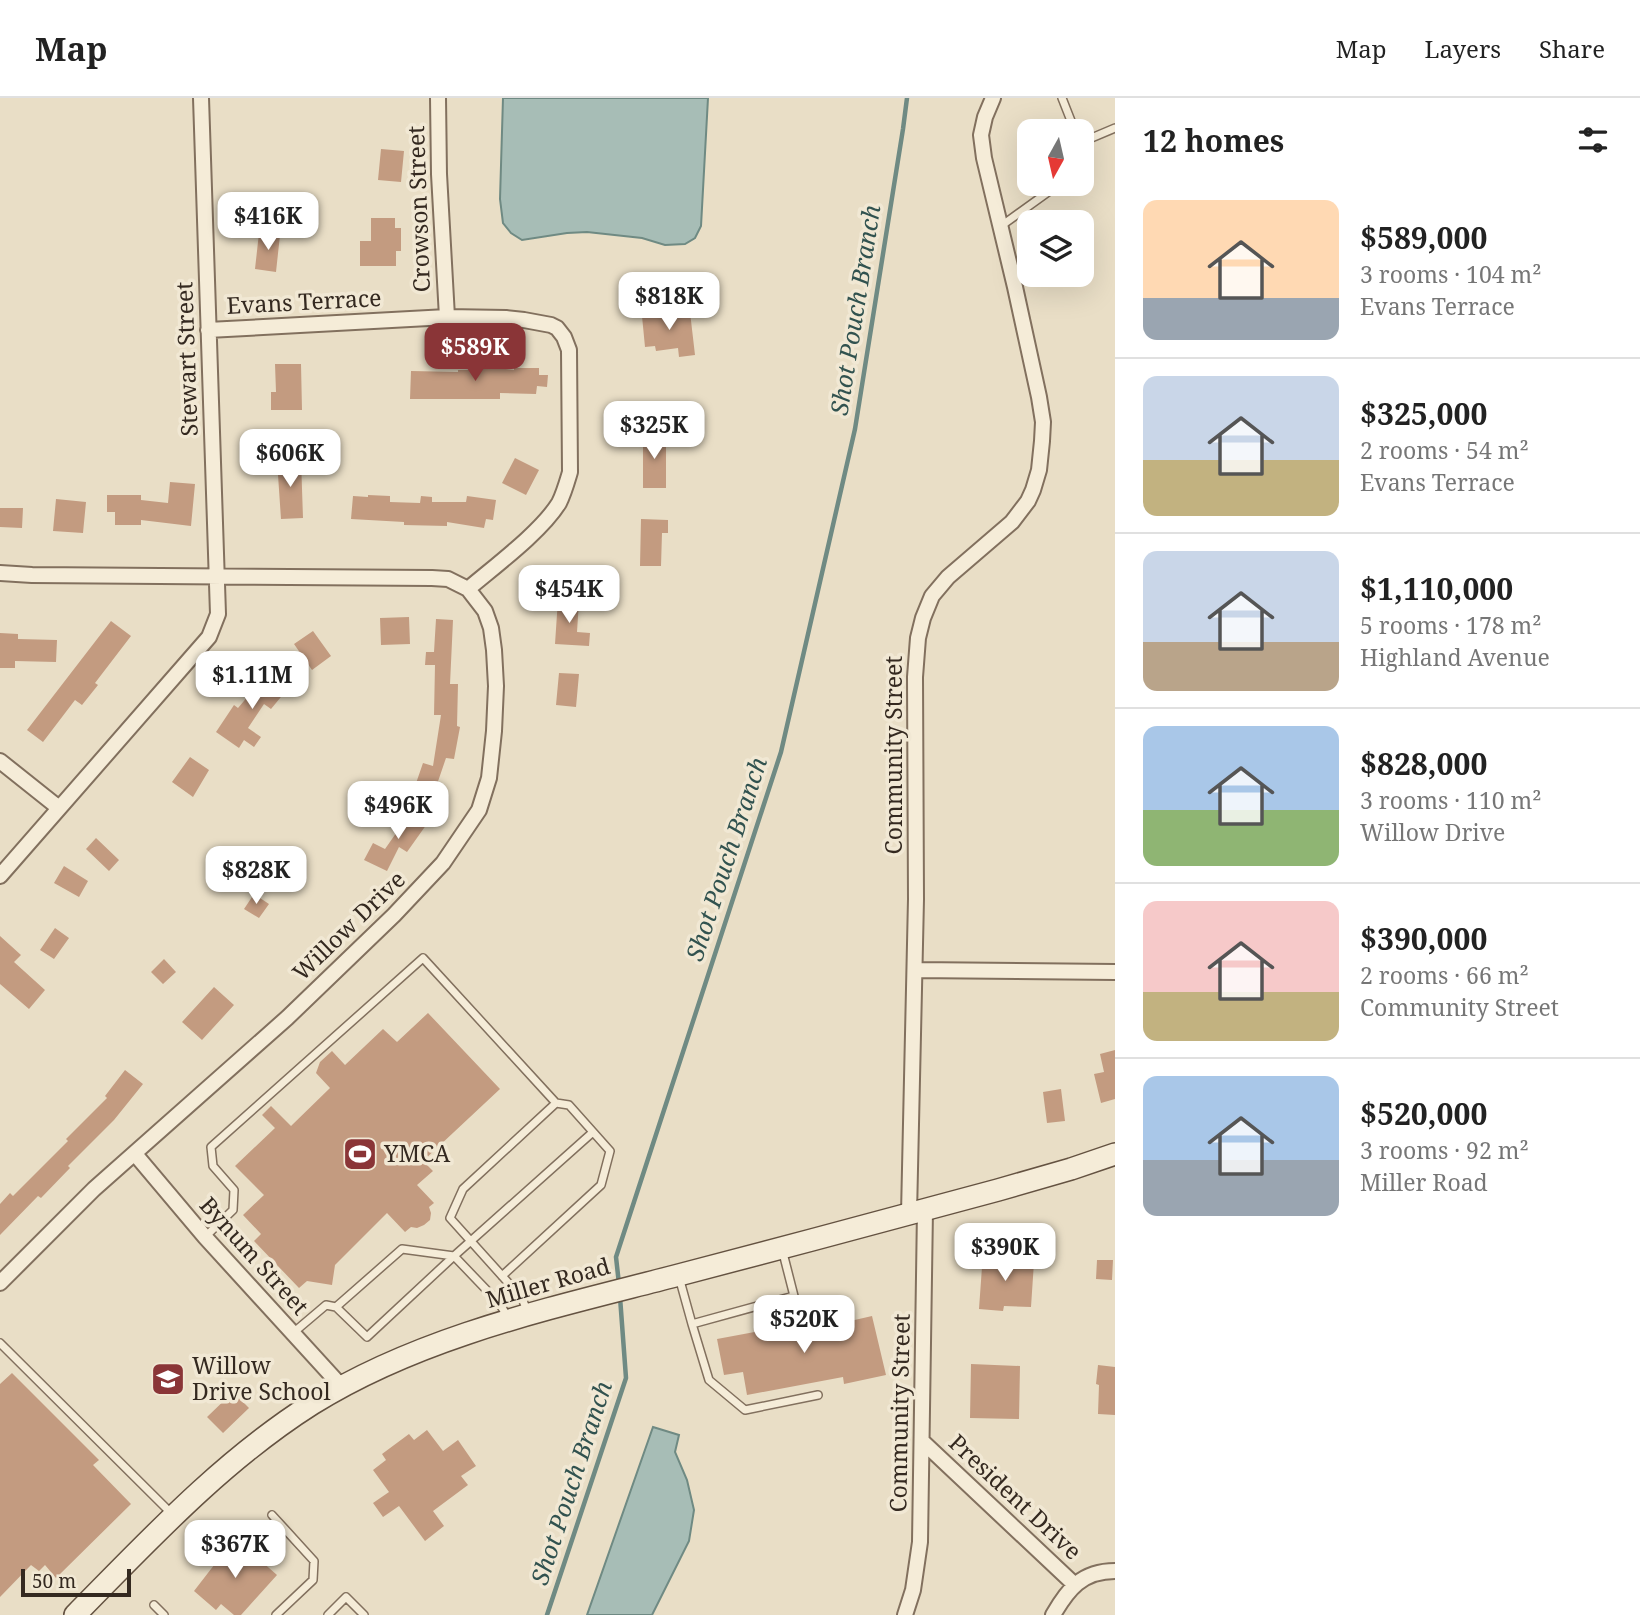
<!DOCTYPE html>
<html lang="en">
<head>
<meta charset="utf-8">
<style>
  :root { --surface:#fff; --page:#f6f6f6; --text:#222; --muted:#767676; --line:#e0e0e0; --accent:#8a3537 }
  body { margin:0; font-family:"Noto Serif",serif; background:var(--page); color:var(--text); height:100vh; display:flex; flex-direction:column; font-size:26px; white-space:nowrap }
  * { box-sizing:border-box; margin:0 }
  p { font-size:23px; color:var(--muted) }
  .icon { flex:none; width:38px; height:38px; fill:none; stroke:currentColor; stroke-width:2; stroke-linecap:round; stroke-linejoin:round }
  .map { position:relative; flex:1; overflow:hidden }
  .drawer { display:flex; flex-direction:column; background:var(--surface); width:525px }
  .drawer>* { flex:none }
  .needle { width:46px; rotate:188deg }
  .controls { position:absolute; left:1017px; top:21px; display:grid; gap:14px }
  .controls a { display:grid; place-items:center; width:77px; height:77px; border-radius:14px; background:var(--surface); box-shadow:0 7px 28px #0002; font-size:35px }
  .scale { position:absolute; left:21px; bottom:18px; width:110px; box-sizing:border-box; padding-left:7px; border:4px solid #342920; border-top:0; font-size:19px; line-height:24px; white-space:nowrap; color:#342920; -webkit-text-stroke:5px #f1e8d4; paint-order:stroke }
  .price { position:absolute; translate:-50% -60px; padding:0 16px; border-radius:14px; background:#fff; color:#222; font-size:23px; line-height:46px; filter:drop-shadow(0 2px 4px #0008) }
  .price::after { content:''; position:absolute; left:50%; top:42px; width:21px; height:16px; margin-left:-10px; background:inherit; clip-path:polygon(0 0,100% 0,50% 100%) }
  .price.active { background:var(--accent); color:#fff }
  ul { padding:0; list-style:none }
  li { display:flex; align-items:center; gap:21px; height:175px; padding:0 28px }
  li+li { border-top:2px solid var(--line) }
  li span { display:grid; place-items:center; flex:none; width:196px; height:140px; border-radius:14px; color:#555 }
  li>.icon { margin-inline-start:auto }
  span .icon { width:84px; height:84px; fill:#fffc; stroke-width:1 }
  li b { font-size:30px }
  h2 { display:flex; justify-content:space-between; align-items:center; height:84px; padding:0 28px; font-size:30px }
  header { display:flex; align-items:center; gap:42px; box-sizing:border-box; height:98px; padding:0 35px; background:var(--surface); border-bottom:2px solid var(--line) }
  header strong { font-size:33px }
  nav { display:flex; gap:38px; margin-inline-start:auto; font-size:24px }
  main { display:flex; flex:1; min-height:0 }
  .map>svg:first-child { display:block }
  .water { fill:#a7bdb6; stroke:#6f8a83; stroke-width:2 }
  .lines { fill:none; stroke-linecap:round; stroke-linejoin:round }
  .stream { stroke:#6f8a83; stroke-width:4.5 }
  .building { fill:#c39b80 }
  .service-casing { stroke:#82705e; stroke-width:10 }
  .minor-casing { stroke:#82705e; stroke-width:18 }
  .secondary-casing { stroke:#645241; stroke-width:24 }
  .service { stroke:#f5ecd8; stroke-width:7 }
  .minor { stroke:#f5ecd8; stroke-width:14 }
  .secondary { stroke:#f5ecd8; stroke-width:21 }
  .labels { text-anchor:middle; stroke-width:7; stroke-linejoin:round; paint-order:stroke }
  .street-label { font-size:23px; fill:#342920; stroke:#f1e8d4 }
  .poi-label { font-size:23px; fill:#342920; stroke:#f1e8d4; text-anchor:start }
  .water-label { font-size:24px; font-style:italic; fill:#31524f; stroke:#f1e8d4 }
</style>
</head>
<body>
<header>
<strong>Map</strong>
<nav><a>Map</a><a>Layers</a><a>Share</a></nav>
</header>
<main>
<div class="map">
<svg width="1115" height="1517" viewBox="0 0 1115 1517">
  <rect width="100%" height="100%" fill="#e9dec6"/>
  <path class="water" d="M503 0H708L701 128 695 140 685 146 665 147 642 140 587 134 567 135 522 142 511 135 503 125 500 101Z
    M653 1329 679 1337 675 1354 687 1382 694 1412 689 1443 652 1517H587Z"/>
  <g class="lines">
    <path class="stream" d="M619 1186 616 1159 781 654 855 331 903 31 907 0
      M547 1517 626 1280 620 1199"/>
  </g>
  <path class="building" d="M381 51 404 53 401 84 378 82Z
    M371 120H395V130H401V153H396V168H360V143H371Z
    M259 135 280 137 276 174 255 171Z
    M659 208 661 218 690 214 695 257 679 259 678 250 656 253 655 248 645 249 642 218 649 217 648 209Z
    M275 266H301L302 312H271V294H276Z
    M473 267 514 272V270H539V277H548L547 289 537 288 536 296 500 295V301H410L411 273 458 274V272H473Z
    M643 336H666V390H643Z
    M515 360 539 372 526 397 502 385Z
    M301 361 303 420 281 421 277 362Z
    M170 384 195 386 191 428 141 422V427H115V414H107V397H141V402L168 405Z
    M368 397 390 398V404L420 405 421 398 432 399V404H466L467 398 496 402 493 422 486 421 484 430 447 424V428L404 427V424L351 421 353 398 368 399Z
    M56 401 86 404 83 435 53 433Z
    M0 410H23L22 430 0 429Z
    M641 421 668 422V435H662L661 468H640Z
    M558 501 579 503 577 534 590 535 589 548 555 546Z
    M409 519 410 546 381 547 380 520Z
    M436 521 453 522 450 586H458L457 628 460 629 454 661 446 660 432 701 413 694 423 665 433 668 441 617H434L435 567H425L426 554H434Z
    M111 523 131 538 95 585 98 587 82 607 75 602 43 644 27 632Z
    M313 533 331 558 312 572 294 546Z
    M0 535 18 536V541L57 542 56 564 15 563V570H0Z
    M270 572 290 588 271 611 264 606 248 630 261 639 254 649 244 642 239 650 216 634 234 607 238 610Z
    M559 575 579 576 576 609 556 607Z
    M190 659 209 672 193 699 172 684Z
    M413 711 429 723 407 754 399 749 387 773 364 762 373 745 385 751Z
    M96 740 119 762 109 773 86 751Z
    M64 768 88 783 79 799 54 785Z
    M254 796 269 806 259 820 244 811Z
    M55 830 69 840 54 861 40 852Z
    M0 838 21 857 14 864 45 892 29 911 0 886Z
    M164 861 176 874 163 886 151 874Z
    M214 889 234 907 202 942 182 924Z
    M428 915 500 991 423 1063 433 1073 417 1087 434 1105 429 1109 431 1115 430 1122 424 1127 417 1130 411 1129 405 1134 387 1115 335 1167 332 1187 307 1183 299 1190 254 1143 261 1136 243 1117 264 1097 235 1068 275 1030 262 1017 271 1008 291 1028 330 990 316 975 320 964 332 953 345 967 383 931 397 944Z
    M1115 952V1001L1101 1005 1094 976 1104 974 1100 956Z
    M125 972 143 986 114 1022 68 1068 70 1070 41 1100 38 1098 0 1137V1106L10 1095 13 1098 68 1043 66 1041 107 1000 105 998Z
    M1061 991 1065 1023 1047 1025 1043 994Z
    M983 1155 1005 1157V1164H1034L1031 1209 1004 1208 1003 1213 979 1211Z
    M1097 1162H1113L1112 1182 1096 1181Z
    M872 1218 886 1277 844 1286 843 1279 747 1297 743 1274 724 1277 717 1241 818 1222 820 1230Z
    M971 1266 1020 1268 1019 1321 970 1320Z
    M1098 1267 1115 1269V1317L1098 1316 1099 1287 1096 1286Z
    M12 1275 99 1362 93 1367 131 1406 56 1480 45 1467 39 1473 31 1467 0 1499V1286Z
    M233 1294 249 1310 223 1335 207 1319Z
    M427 1332 443 1353 458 1342 476 1368 461 1378 468 1387 433 1413 444 1428 425 1443 399 1408 383 1419 373 1405 389 1394 373 1372 386 1362 382 1356 409 1336 414 1342Z
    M235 1440 277 1477 241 1517H234L221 1506 216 1512 194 1493Z"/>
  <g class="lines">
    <g class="service-casing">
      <path id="service" d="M1062 0 1075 33
        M1082 44 1115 30
        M1001 128 1051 92 1055 86
        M205 1139 233 1112 234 1092 213 1068 211 1049 423 860 556 1005 569 1007 610 1053 601 1087 502 1178
        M782 1151 794 1198 692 1226 709 1282 745 1312 818 1297
        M679 1179 692 1226
        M527 1213 522 1200 450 1120 463 1091 556 1005
        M508 1219 499 1205 454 1158 402 1151 336 1209 367 1239 454 1158 593 1034
        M293 1235 326 1207 336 1209
        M0 1245 173 1417
        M272 1417 314 1463 313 1482 276 1517
        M154 1507 164 1517
        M328 1517 346 1499 364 1517"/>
    </g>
    <g class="minor-casing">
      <path id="minor" d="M438 0 439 76 447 219
        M208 232 447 219 506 220 524 222 551 227 557 230 564 239 569 252 570 374C567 384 564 395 559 405 541 434 495 468 468 491
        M0 475 32 477 432 480 448 481 468 491 485 513 491 530 494 552 496 588 494 633 489 680 479 712 443 765 394 817 287 920 94 1091 0 1185
        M0 663 59 710
        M0 778 209 539 218 516 201 0
        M915 872 1115 874
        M135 1056 205 1139 342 1289
        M909 1116 916 801 915 579 918 540 923 520 932 498 948 479 1012 424 1028 403 1033 392 1039 372 1042 343 1043 324 1039 299 1015 189 984 60 981 37 985 19 993 0
        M923 1344 1075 1487
        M905 1517 913 1492 920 1444 925 1112
        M1053 1517C1068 1491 1082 1473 1115 1473"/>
    </g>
    <g class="secondary-casing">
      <path id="secondary" d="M75 1517C149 1442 222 1363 312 1306 421 1238 552 1210 675 1178 783 1150 890 1121 998 1092L1071 1071 1115 1056"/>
    </g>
    <use href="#service" class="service"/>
    <use href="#minor" class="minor"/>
    <use href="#secondary" class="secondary"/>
  </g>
  <defs>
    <g id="stadium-square" transform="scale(1.75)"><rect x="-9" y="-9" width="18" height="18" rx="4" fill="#8a3537" stroke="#f1e8d4"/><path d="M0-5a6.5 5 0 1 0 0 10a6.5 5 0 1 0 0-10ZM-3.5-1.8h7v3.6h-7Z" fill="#fff"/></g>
    <g id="school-square" transform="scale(1.75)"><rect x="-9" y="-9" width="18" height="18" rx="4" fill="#8a3537" stroke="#f1e8d4"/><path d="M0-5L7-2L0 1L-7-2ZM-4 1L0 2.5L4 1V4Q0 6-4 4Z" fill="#fff"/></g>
  </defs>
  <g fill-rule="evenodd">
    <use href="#stadium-square" x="360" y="1056"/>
    <use href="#school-square" x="168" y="1281"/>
  </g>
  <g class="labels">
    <g class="street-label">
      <text transform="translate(419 111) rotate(-92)" y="8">Crowson Street</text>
      <text transform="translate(304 204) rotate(-3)" y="8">Evans Terrace</text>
      <text transform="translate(187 261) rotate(-92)" y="8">Stewart Street</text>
      <text transform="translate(894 657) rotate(-90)" y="8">Community Street</text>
      <text transform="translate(349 828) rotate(-44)" y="8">Willow Drive</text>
      <text transform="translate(254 1158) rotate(48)" y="8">Bynum Street</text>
      <text transform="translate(548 1185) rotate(-16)" y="8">Miller Road</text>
      <text transform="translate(900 1315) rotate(-89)" y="8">Community Street</text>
      <text transform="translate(1015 1399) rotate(43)" y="8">President Drive</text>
    </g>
    <g class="poi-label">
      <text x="384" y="1064">YMCA</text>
      <text x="192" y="1276">Willow<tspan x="192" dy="26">Drive School</tspan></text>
    </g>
    <g class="water-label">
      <text transform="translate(856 212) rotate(-81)" y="8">Shot Pouch Branch</text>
      <text transform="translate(727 761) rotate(-72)" y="8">Shot Pouch Branch</text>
      <text transform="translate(572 1385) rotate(-72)" y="8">Shot Pouch Branch</text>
    </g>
  </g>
</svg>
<div class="controls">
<a><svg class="needle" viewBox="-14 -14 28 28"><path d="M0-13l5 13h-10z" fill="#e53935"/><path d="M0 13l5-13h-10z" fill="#767676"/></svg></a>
<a><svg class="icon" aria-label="layers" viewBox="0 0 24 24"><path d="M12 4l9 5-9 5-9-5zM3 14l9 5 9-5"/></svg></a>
</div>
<div class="scale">50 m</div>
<b class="price" style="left:268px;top:154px">$416K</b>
<b class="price" style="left:669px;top:234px">$818K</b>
<b class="price active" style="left:475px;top:285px">$589K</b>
<b class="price" style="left:654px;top:363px">$325K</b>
<b class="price" style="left:290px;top:391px">$606K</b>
<b class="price" style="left:569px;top:527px">$454K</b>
<b class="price" style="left:252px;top:613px">$1.11M</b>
<b class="price" style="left:398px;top:743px">$496K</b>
<b class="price" style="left:256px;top:808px">$828K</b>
<b class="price" style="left:1005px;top:1185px">$390K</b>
<b class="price" style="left:804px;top:1257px">$520K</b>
<b class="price" style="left:235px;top:1482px">$367K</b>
</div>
<section class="drawer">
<h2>12 homes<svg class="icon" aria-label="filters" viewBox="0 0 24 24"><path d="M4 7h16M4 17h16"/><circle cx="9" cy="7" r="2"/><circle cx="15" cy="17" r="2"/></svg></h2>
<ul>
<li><span style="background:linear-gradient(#ffd9b3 70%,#9aa5b1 0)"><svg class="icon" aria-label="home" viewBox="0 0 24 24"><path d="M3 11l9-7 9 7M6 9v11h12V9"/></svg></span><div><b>$589,000</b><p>3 rooms · 104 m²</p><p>Evans Terrace</p></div></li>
<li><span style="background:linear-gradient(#c9d6e8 60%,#c2b280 0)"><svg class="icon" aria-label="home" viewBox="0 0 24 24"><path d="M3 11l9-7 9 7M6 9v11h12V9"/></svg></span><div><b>$325,000</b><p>2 rooms · 54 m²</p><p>Evans Terrace</p></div></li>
<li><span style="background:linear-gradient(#c9d6e8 65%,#b9a48a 0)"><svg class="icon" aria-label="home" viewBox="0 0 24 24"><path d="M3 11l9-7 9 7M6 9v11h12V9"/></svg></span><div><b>$1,110,000</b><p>5 rooms · 178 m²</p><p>Highland Avenue</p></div></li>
<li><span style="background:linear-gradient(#a9c7e8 60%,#8fb573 0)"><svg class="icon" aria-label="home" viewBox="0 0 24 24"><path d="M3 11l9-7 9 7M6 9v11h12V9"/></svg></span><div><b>$828,000</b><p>3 rooms · 110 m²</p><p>Willow Drive</p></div></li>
<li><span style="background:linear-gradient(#f6c9c9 65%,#c2b280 0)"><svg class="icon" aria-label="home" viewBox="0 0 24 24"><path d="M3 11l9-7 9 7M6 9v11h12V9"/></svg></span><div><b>$390,000</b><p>2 rooms · 66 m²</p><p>Community Street</p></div></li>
<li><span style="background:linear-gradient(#a9c7e8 60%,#9aa5b1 0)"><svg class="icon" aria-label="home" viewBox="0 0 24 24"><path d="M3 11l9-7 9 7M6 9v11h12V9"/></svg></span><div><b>$520,000</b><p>3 rooms · 92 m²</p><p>Miller Road</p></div></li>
</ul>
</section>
</main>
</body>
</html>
